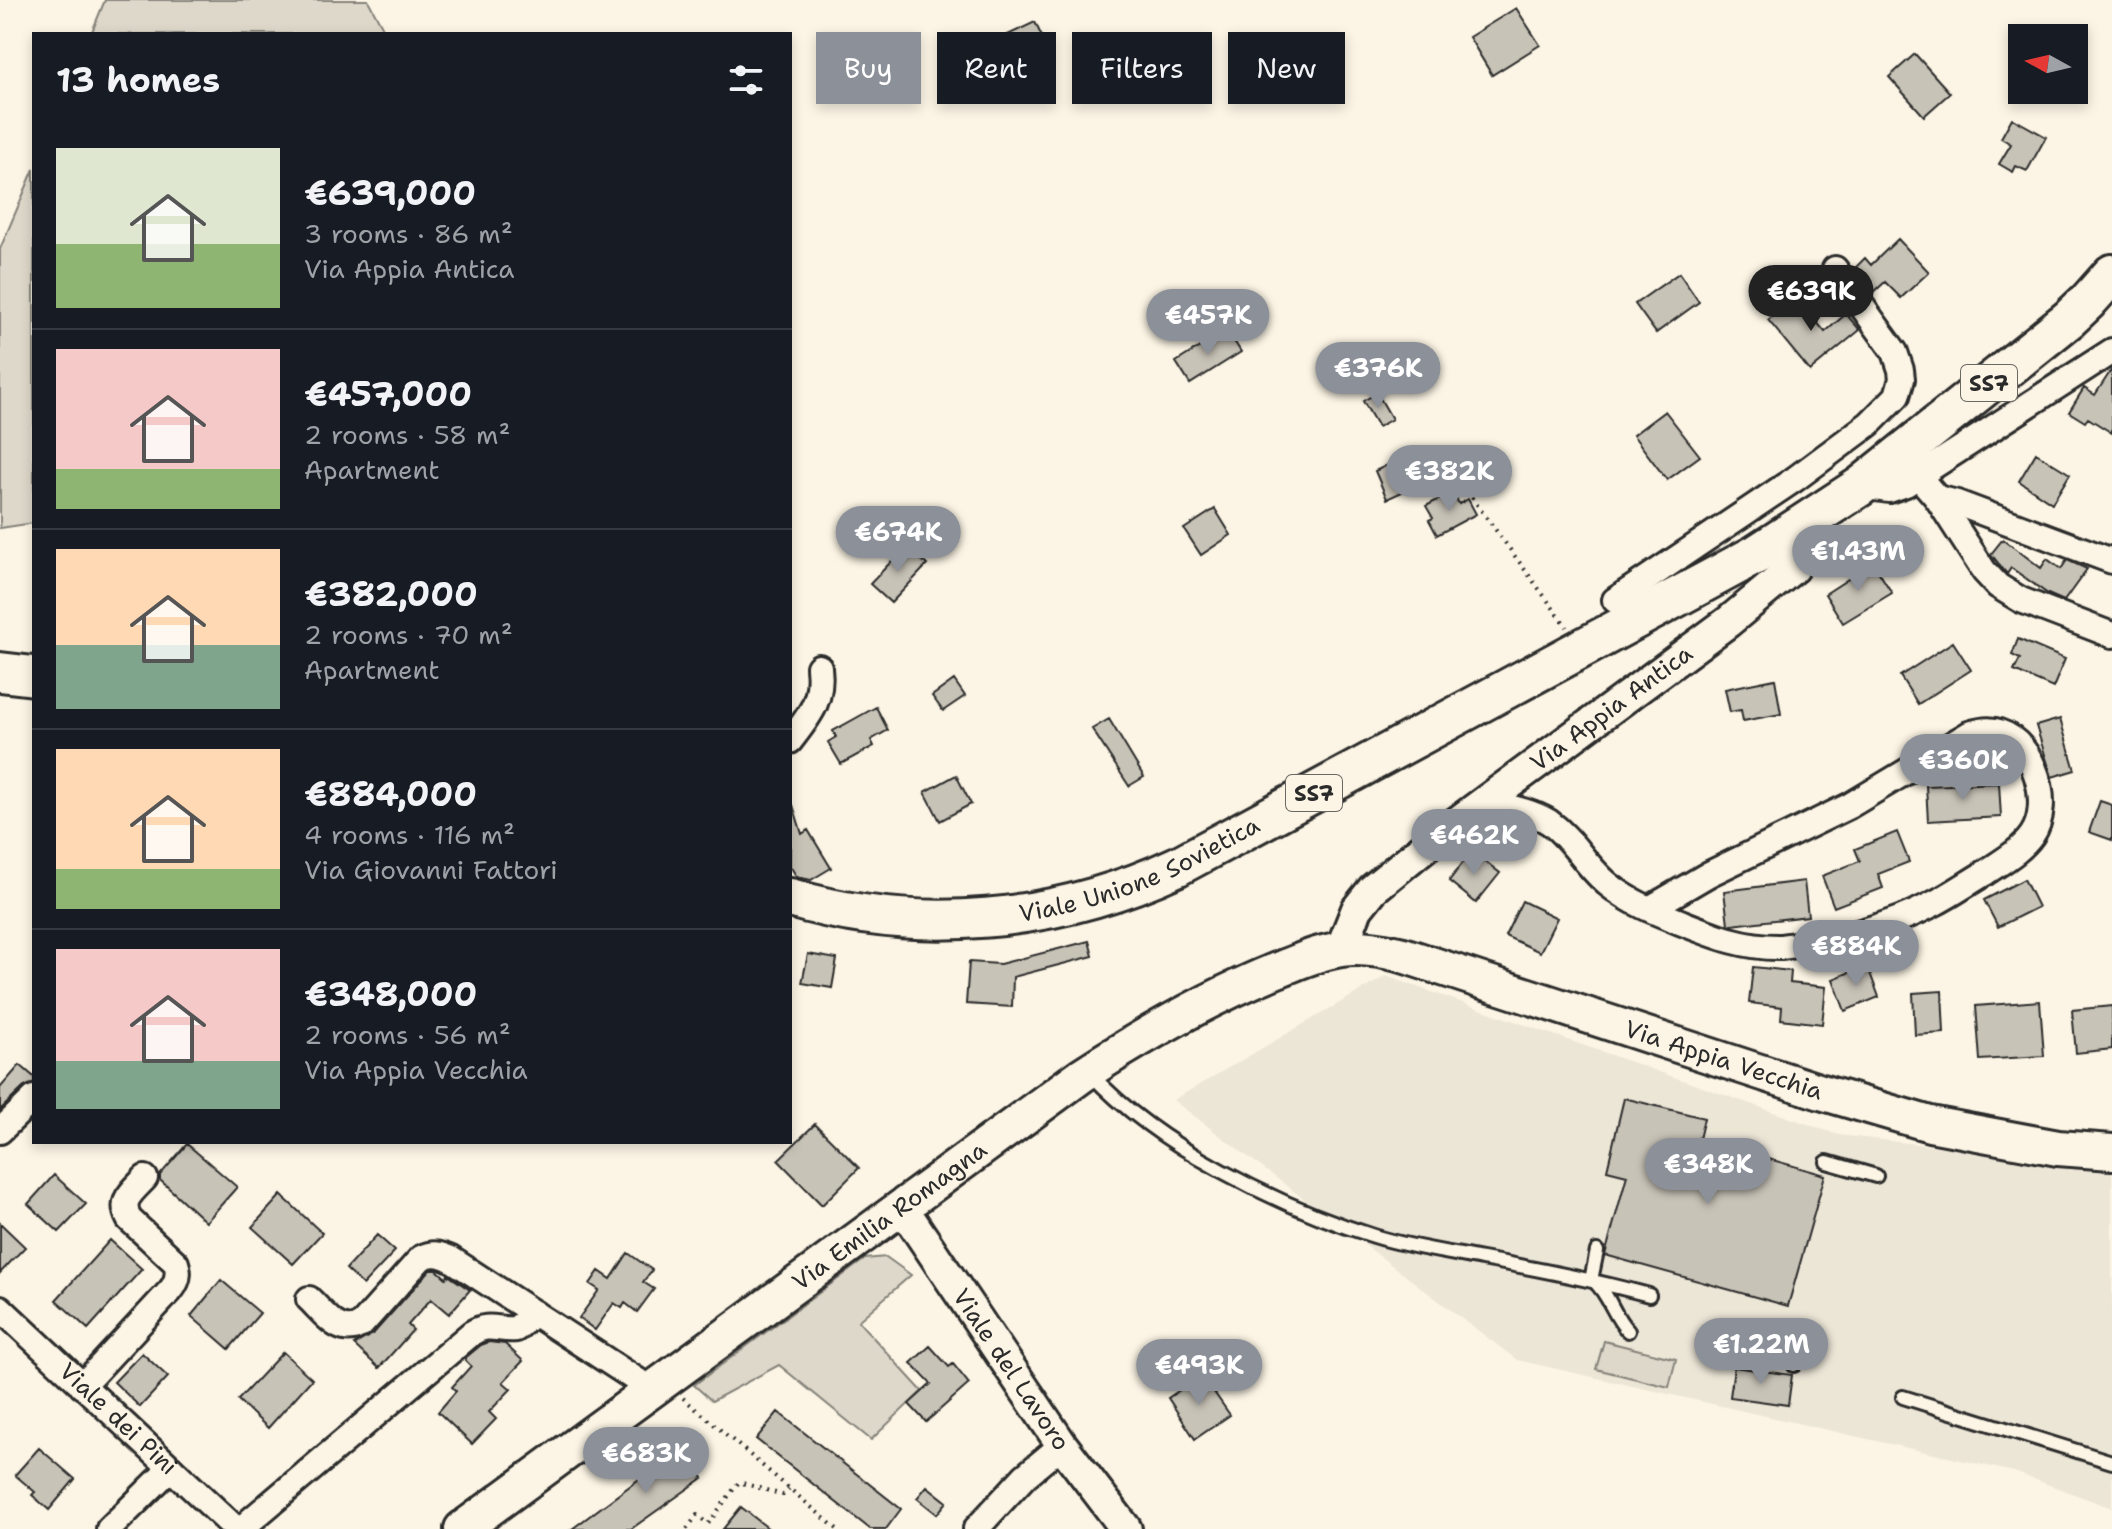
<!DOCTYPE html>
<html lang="en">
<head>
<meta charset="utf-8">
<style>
  :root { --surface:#171b24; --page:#242831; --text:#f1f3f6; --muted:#9ea1a6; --line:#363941; --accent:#8c9099 }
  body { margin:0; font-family:"Shantell Sans",sans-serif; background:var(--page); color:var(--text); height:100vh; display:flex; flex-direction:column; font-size:30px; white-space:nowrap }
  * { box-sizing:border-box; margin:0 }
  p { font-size:26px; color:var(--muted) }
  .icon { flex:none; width:44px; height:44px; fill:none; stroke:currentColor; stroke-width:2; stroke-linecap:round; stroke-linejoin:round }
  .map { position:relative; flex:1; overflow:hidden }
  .drawer { position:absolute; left:32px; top:32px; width:760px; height:1112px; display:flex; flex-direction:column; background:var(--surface); border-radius:0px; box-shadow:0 4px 12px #0003 }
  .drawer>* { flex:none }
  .banner { position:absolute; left:816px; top:32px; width:760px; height:72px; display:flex; gap:16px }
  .needle { width:52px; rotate:278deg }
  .buttons { position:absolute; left:2008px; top:24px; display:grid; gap:16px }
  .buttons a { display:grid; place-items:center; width:80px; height:80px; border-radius:0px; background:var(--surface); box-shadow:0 4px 12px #0003; font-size:40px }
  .price { position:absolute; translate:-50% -68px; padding:0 18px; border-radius:28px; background:var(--accent); color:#fff; font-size:26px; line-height:52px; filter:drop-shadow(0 2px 4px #0008) }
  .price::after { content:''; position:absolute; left:50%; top:48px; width:24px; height:18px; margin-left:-12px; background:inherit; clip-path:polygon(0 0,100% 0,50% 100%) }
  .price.on { background:#222; color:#fff }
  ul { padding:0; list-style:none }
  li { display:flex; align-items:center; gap:24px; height:200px; padding:0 24px }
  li+li { border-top:2px solid var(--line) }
  li span { display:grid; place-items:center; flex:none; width:224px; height:160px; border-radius:0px; color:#555 }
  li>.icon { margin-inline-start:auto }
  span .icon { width:96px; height:96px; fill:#fffc; stroke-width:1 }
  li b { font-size:34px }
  h2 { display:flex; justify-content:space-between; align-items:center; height:96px; padding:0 24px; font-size:34px }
  .tag { padding:0 28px; border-radius:0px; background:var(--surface); box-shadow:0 4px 12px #0003; font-size:28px; line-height:72px }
  .tag.on { background:var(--accent); color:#fff }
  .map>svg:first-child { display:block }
  .built { fill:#ece6d7 }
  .green { fill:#ded8ca; stroke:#84827a; stroke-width:2 }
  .building { fill:#c8c3b7; stroke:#2b2b2b; stroke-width:2 }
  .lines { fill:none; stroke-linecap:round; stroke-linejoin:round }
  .service-casing { stroke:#2b2b2b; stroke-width:18 }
  .minor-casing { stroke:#2b2b2b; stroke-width:30 }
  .tertiary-casing { stroke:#2b2b2b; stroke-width:36 }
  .secondary-casing { stroke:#2b2b2b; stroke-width:40 }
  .primary-casing { stroke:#2b2b2b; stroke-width:44 }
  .path { stroke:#2b2b2b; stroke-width:4; stroke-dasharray:2 6; stroke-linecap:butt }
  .service { stroke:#fcf5e5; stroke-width:12 }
  .minor { stroke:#fcf5e5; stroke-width:24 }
  .tertiary { stroke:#fcf5e5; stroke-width:30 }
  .secondary { stroke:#fcf5e5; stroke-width:34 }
  .primary { stroke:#fcf5e5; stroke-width:38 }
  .labels { text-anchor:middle; stroke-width:8; stroke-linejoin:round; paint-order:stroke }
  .shield { fill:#fcf5e5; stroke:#6a6863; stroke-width:2 }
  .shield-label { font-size:22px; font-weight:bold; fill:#2b2b2b }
  .street-label { font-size:24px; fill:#2b2b2b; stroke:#fcf5e5 }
</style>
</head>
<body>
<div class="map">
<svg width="2112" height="1529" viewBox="0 0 2112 1529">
  <rect width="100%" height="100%" fill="#fcf5e5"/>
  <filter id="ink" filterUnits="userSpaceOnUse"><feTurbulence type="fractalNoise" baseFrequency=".0125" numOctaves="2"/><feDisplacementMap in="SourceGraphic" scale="16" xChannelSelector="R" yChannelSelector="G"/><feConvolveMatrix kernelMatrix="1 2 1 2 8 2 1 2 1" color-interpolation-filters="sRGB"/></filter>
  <g filter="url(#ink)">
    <path class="built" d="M1386 976 1839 1135 2068 1162 2112 1159V1508L2014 1472 1517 1360 1173 1100Z"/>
    <path class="green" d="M105 0H368L386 34H91Z
      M34 169V523L0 528V249Z
      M886 1257 911 1275 858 1321 922 1391 871 1440 779 1365 712 1401 694 1385 865 1259Z
      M1604 1341 1676 1359 1669 1387 1596 1369Z"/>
    <path class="building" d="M1516 8 1540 45 1492 75 1469 37Z
      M1035 22 1053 61 1041 67 1043 72 1015 85 995 41Z
      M1915 54 1950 93 1924 116 1889 77Z
      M2012 118 2046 137 2027 171 2016 166 2013 172 1999 164 2011 144 2001 138Z
      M1898 239 1929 272 1901 298 1885 282 1872 294 1854 269 1865 258 1871 265Z
      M1679 273 1699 302 1656 333 1635 304Z
      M1796 297 1825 332 1846 314 1860 330 1810 371 1768 320Z
      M1227 330 1241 352 1190 384 1176 362Z
      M2112 369V433L2088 418 2085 422 2069 412 2084 388 2095 395Z
      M1377 393 1392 419 1378 427 1363 401Z
      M1665 411 1700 456 1667 480 1633 435Z
      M1413 453 1426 481 1387 499 1375 471Z
      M2036 453 2070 474 2052 503 2019 481Z
      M1453 492 1459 504 1468 499 1476 514 1437 535 1429 520 1433 518 1426 506Z
      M1215 509 1231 535 1201 555 1184 529Z
      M2003 539 2041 568 2047 559 2061 569 2067 560 2087 569 2064 601 2048 594 2011 568 2007 574 1991 554Z
      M906 546 927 565 891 603 870 584Z
      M1873 563 1892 593 1843 623 1825 594Z
      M2018 639 2065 659 2053 688 2014 671 2020 659 2012 655Z
      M1953 642 1971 670 1918 704 1900 676Z
      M1775 679 1781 714 1743 721 1741 710 1730 712 1725 689Z
      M954 680 965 696 943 711 932 696Z
      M876 707 888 730 871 740 874 746 841 764 828 742 836 737 833 731Z
      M1109 719 1144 777 1129 786 1092 729Z
      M2060 719 2075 770 2052 777 2036 726Z
      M956 775 971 804 940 821 925 792Z
      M1999 783 2001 817 1928 821 1926 786Z
      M2100 801 2112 805V840L2089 832Z
      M793 805 802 834 808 830 831 868 811 880 797 877 790 866V806Z
      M1897 832 1909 862 1878 874 1883 888 1834 907 1822 876 1860 861 1855 849Z
      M1472 851 1500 873 1476 903 1449 881Z
      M2024 879 2038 907 1998 927 1984 900Z
      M1804 881 1808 916 1732 925 1728 924 1724 891Z
      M1522 901 1557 918 1540 952 1505 936Z
      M1089 941 1093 956 1013 977 1012 1007 966 1004 969 962 1000 964Z
      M808 954 837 959 832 988 802 983Z
      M1867 965 1879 997 1845 1011 1833 979Z
      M1753 967 1791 971 1790 983 1826 987 1822 1024 1781 1019 1782 1007 1749 1003Z
      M1942 991 1944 1033 1915 1035 1913 993Z
      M2040 1001 2044 1056 1980 1060 1976 1006Z
      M2112 1006V1049L2076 1053 2072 1010Z
      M20 1065 34 1077V1083L24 1087 0 1110V1088Z
      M1624 1098 1704 1118 1699 1139 1825 1175 1788 1306 1605 1255 1627 1175 1607 1170Z
      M815 1124 859 1168 822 1205 778 1160Z
      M187 1144 237 1187 206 1222 160 1180V1175Z
      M54 1175 86 1204 59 1232 28 1204Z
      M281 1195 322 1233 293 1264 252 1227Z
      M0 1223 25 1247 0 1273Z
      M377 1235 395 1251 363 1285 346 1269Z
      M110 1240 142 1269 88 1329 56 1300Z
      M628 1253 652 1270 643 1282 654 1289 637 1312 625 1303 622 1308 614 1303 595 1330 579 1318 599 1290 590 1284 599 1271 611 1279Z
      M430 1270H437L446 1278 448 1275 470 1290 449 1314 431 1299 408 1325 413 1330 379 1368 354 1345 374 1333Z
      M221 1280 260 1313 229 1349 191 1316Z
      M489 1342 505 1344 523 1361 503 1382 511 1389 489 1412 496 1419 472 1444 438 1412 456 1391 452 1387 471 1366 464 1359 481 1345Z
      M930 1346 949 1367 953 1364 969 1384 926 1422 909 1404 931 1384 911 1363Z
      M283 1352 312 1379 268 1428 238 1400Z
      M142 1353 168 1377 140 1407 114 1382Z
      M1734 1367 1792 1375 1788 1405 1730 1397Z
      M1202 1375 1230 1415 1195 1439 1168 1398Z
      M778 1412 901 1509 886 1529H870L756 1439Z
      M39 1448 75 1479 49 1510 32 1495 35 1492 15 1475Z
      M681 1448 703 1478 631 1529H572Z
      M927 1486 947 1502 937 1514 917 1498Z
      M741 1507 769 1529H723Z"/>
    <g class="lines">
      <g class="service-casing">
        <path id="service" d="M1091 1074C1157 1146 1280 1207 1374 1236 1409 1247 1446 1252 1482 1259 1538 1269 1594 1280 1649 1295
          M1827 1162 1876 1176
          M1591 1280 1597 1251
          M1594 1281C1610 1295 1613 1316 1628 1331
          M1794 1365 1808 1339
          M1903 1397 2112 1462"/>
      </g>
      <g class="minor-casing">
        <g id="minor">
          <path d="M1918 476 1937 498 1984 571 1998 586 2021 600 2112 635"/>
          <path d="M1861 486 1889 490 1906 484 2112 351"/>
          <path d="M1937 498 1957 503 2112 561"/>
          <path d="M1615 600 1795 479 1869 424 1897 396 1902 379 1901 370 1895 352 1835 269"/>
          <path d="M790 741C810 715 823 701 819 667"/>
          <path d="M1484 802C1506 807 1530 810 1549 822 1573 839 1586 867 1609 885 1630 902 1655 912 1680 922 1713 935 1744 948 1781 947 1832 941 1887 928 1933 904 1951 895 1968 883 1985 873 2001 862 2021 851 2032 835 2053 805 2035 743 1999 732 1989 728 1978 731 1969 734L1849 806 1709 874 1649 909"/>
          <path d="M0 1131 34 1098"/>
          <path d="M309 1299C324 1313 341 1340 363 1323L421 1258C433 1252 440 1254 451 1259L652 1390"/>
          <path id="s1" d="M0 1308 236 1529"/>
          <path d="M82 1386 170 1291C177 1283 180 1274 176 1263L129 1219C119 1200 132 1192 145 1178"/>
          <path d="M250 1521 472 1333C488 1322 499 1331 516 1329L534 1313"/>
          <path d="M109 1529 171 1468"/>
          <path d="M976 1529 1025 1476 1062 1445"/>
        </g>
      </g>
      <g class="tertiary-casing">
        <g id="tertiary">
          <path id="s2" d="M1341 949 1357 909 1373 889 1433 840 1728 622 1793 568 1801 554 1804 544 1799 528"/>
          <path id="s3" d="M902 1207 1062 1445 1126 1529"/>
        </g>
      </g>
      <g class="secondary-casing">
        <g id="secondary">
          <path id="s4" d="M462 1529 1082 1075C1145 1034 1208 998 1277 970 1298 962 1319 952 1342 949 1362 946 1383 950 1403 955L1821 1092 1930 1124 2058 1148 2112 1152"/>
        </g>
      </g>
      <g class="primary-casing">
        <g id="primary">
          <path d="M0 672 34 676"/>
          <path id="s5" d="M790 898C919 936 1056 923 1178 866L1757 554 1861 486 2069 319 2088 301 2112 274"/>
        </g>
      </g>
      <path class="path" d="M1467 491 1567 627
        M683 1398 837 1529
        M687 1529 697 1515 708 1524 739 1482 783 1495 789 1489"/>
      <use href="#service" class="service"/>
      <use href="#minor" class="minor"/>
      <use href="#tertiary" class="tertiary"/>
      <use href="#secondary" class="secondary"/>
      <use href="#primary" class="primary"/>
    </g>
  </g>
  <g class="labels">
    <g class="shield">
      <rect x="1961" y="365" width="56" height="36" rx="6"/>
      <rect x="1286" y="775" width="56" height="36" rx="6"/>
    </g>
    <g class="shield-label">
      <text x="1989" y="391">SS7</text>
      <text x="1314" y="801">SS7</text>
    </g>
    <g class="street-label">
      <text dy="8" stroke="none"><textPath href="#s2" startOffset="368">Via Appia Antica</textPath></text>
      <text dy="8" stroke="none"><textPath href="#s5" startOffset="360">Viale Unione Sovietica</textPath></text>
      <text dy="8" stroke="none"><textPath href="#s4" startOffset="1458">Via Appia Vecchia</textPath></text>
      <text dy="8" stroke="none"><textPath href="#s4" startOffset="530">Via Emilia Romagna</textPath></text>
      <text dy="8" stroke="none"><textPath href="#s3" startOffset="196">Viale del Lavoro</textPath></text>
      <text dy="8" stroke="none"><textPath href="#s1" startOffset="162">Viale dei Pini</textPath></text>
    </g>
  </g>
</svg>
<div class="buttons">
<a><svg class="needle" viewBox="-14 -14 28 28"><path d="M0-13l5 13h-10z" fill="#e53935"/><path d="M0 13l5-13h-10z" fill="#9ea1a6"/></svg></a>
</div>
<b class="price on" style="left:1811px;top:333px">€639K</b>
<b class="price" style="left:1208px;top:357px">€457K</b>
<b class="price" style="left:1378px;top:410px">€376K</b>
<b class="price" style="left:1449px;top:513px">€382K</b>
<b class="price" style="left:898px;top:574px">€674K</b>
<b class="price" style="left:1858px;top:593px">€1.43M</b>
<b class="price" style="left:1963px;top:802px">€360K</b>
<b class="price" style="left:1474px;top:877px">€462K</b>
<b class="price" style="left:1856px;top:988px">€884K</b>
<b class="price" style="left:1708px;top:1206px">€348K</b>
<b class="price" style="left:1761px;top:1386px">€1.22M</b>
<b class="price" style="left:1199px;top:1407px">€493K</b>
<b class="price" style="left:646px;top:1495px">€683K</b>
<div class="banner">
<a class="tag on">Buy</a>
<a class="tag">Rent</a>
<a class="tag">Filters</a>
<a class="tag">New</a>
</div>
<section class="drawer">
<h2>13 homes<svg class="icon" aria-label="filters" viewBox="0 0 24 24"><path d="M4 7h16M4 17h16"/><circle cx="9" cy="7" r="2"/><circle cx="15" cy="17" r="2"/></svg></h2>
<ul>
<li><span style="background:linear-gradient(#dfe7d0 60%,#8fb573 0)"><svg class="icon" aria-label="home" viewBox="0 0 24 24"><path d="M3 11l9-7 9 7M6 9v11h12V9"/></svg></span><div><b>€639,000</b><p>3 rooms · 86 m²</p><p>Via Appia Antica</p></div></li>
<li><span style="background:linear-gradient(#f6c9c9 75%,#8fb573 0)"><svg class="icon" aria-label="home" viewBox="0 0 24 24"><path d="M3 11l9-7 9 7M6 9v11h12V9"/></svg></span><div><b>€457,000</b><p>2 rooms · 58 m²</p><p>Apartment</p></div></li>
<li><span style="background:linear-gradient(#ffd9b3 60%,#7fa58c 0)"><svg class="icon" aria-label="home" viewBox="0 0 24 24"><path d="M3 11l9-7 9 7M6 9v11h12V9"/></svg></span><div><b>€382,000</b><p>2 rooms · 70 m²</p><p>Apartment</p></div></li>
<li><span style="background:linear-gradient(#ffd9b3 75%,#8fb573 0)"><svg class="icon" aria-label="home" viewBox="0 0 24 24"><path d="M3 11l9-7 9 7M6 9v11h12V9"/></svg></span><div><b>€884,000</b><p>4 rooms · 116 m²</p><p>Via Giovanni Fattori</p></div></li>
<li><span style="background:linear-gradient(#f6c9c9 70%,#7fa58c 0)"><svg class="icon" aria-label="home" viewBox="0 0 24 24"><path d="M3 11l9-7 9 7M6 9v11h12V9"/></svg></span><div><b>€348,000</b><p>2 rooms · 56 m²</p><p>Via Appia Vecchia</p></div></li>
</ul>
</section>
</div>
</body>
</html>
